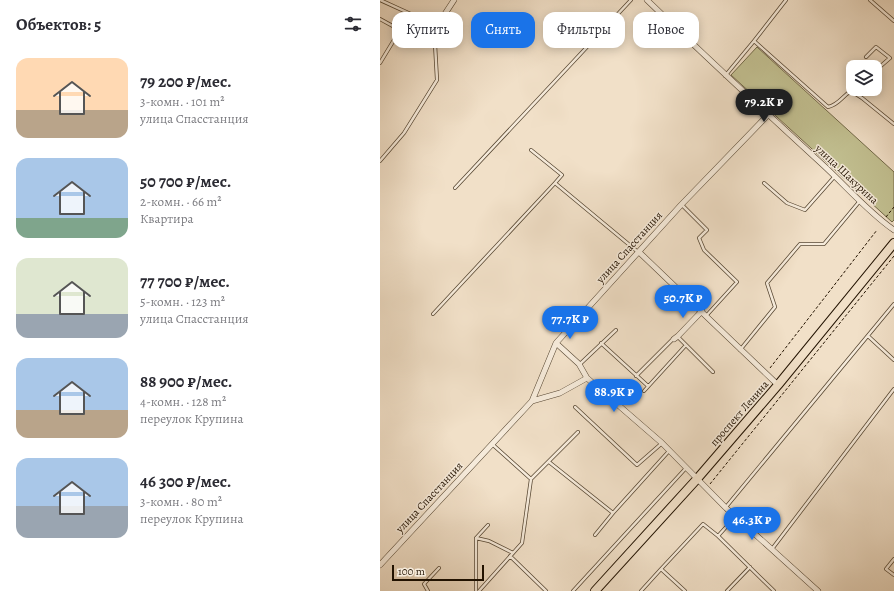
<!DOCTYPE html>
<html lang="ru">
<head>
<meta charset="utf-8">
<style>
  :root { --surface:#fff; --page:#f2f2f3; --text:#2b2b33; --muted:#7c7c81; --accent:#1a73e8 }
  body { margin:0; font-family:Alegreya,serif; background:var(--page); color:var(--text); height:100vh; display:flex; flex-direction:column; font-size:15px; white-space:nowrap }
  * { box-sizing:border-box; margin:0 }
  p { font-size:13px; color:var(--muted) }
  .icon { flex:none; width:22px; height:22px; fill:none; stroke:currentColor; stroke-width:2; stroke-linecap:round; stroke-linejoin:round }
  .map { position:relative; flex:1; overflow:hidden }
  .sheet { display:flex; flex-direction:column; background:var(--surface); width:380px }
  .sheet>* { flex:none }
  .banner { position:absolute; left:12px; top:12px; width:380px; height:36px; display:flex; gap:8px }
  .tools { position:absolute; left:466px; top:60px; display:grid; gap:8px }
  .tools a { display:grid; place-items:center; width:36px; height:36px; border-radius:8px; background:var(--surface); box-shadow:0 2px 10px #0003; font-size:20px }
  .scale { position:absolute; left:12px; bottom:10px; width:92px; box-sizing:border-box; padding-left:4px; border:2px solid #221200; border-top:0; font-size:11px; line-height:14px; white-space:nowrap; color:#221200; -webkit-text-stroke:3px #f6ebdb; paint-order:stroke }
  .price { position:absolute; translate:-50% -34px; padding:0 9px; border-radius:14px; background:var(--accent); color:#fff; font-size:13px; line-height:26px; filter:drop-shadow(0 1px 2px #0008) }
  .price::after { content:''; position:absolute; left:50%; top:24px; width:12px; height:9px; margin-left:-6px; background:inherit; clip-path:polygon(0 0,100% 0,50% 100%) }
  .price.on { background:#222; color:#fff }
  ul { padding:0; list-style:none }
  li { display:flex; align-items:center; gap:12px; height:100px; padding:0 16px }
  li span { display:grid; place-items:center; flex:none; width:112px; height:80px; border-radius:12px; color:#555 }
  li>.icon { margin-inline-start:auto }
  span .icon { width:48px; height:48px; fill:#fffc; stroke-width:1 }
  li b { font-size:17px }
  h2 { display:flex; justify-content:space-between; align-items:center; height:48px; padding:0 16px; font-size:17px }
  .tag { padding:0 14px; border-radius:12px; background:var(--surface); box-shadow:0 2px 10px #0003; font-size:14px; line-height:36px }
  .tag.on { background:var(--accent); color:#fff }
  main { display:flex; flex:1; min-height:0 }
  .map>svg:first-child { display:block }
  .green { fill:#c2c091; stroke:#726948 }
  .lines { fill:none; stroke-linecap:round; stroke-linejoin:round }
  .lane-casing { stroke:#564632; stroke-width:4 }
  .street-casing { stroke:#564632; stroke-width:6 }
  .primary-casing { stroke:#221200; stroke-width:10 }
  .path { stroke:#221200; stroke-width:1; stroke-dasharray:3 2; stroke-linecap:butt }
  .lane { stroke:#f6ebdb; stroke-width:2.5 }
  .street { stroke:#f6ebdb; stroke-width:5 }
  .primary { stroke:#f1e0c8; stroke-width:8 }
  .labels { text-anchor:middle; stroke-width:3; stroke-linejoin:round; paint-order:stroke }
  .street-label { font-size:11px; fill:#221200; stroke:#f6ebdb }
</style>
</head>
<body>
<main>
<section class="sheet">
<h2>Объектов: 5<svg class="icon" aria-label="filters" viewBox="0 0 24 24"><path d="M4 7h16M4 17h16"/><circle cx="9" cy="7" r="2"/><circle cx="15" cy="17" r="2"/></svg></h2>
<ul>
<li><span style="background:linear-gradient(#ffd9b3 65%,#b9a48a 0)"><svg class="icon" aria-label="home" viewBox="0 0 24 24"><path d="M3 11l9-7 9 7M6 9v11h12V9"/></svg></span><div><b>79 200 ₽/мес.</b><p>3-комн. · 101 m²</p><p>улица Спасстанция</p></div></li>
<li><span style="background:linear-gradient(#a9c7e8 75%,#7fa58c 0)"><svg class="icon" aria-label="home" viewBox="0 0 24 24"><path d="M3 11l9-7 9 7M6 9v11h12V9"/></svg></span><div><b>50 700 ₽/мес.</b><p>2-комн. · 66 m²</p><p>Квартира</p></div></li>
<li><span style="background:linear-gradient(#dfe7d0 70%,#9aa5b1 0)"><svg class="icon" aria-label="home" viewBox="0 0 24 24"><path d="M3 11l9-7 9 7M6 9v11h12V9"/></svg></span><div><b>77 700 ₽/мес.</b><p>5-комн. · 123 m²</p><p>улица Спасстанция</p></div></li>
<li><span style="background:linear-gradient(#a9c7e8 65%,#b9a48a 0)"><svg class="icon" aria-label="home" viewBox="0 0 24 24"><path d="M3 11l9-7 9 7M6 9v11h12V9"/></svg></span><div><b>88 900 ₽/мес.</b><p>4-комн. · 128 m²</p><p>переулок Крупина</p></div></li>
<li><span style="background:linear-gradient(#a9c7e8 60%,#9aa5b1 0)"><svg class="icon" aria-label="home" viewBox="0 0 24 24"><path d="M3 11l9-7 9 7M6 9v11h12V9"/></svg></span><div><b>46 300 ₽/мес.</b><p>3-комн. · 80 m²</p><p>переулок Крупина</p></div></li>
</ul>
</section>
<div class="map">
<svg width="514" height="591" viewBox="0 0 514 591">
  <rect width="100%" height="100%" fill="#f1e0c8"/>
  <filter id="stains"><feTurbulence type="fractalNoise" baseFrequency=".005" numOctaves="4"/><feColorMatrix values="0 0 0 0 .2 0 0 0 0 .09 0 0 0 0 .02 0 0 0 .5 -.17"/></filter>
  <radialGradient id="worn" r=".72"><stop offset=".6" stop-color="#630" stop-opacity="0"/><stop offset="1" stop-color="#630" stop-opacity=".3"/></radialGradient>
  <path class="green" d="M377 47 514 172V220L512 222 351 75Z"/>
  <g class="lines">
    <g class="lane-casing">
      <path id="lane" d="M0 0 57 26 55 44 57 80 24 133 0 161
        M490 0 514 21
        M0 19 20 30 55 44
        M374 41 406 0
        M486 57 496 47 510 58 495 71
        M0 63 20 30
        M345 76 374 41 448 107C460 104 461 97 471 91L482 98 514 124
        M151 150 182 175 175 183
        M384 183 407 203 425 210 455 176
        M75 188 251 0
        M302 205 327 230 319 238 324 250 357 282 326 316
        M53 314 175 183 258 252
        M488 336 514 360
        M298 337 333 372
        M221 343 268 386
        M360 350 395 307 387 283 420 244H444L479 202
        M200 364 236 330
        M256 376 293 339
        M264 391 306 345
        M195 407 257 465 281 444
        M169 462 233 513 215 535
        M151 479 198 432
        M346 507 514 304
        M233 513 289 451
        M355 517 338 536 394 591
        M96 538 109 541 133 553
        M392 549 514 389
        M130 556 166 591
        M514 559 506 569 514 575
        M48 591 44 584 59 568
        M96 591V538L108 525
        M99 591 142 543 151 479 112 444
        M193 591 306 468
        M261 591 281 569
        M305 591 281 569 323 524 338 536
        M347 591 370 567"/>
    </g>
    <g class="street-casing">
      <path id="street" d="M267 0C325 56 383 110 442 164 465 185 489 213 514 230
        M57 26 74 0
        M259 252 398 385
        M294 339 298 336 322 311
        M176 343 199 364 207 378 282 443 346 508 438 591
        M152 401 180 393 207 378
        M0 565 152 401 176 343 301 205 388 115"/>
    </g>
    <g class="primary-casing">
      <path id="primary" d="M215 591 317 479 398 385 514 243"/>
    </g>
    <path class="path" d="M506 217 514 207
      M390 368 497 230
      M330 484 514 256"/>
    <use href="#lane" class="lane"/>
    <use href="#street" class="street"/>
    <use href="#primary" class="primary"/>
  </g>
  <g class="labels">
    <g class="street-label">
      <text transform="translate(467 174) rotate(43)" y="4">улица Шакурина</text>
      <text transform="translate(249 247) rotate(-48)" y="4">улица Спасстанция</text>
      <text transform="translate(359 413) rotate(-49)" y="4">проспект Ленина</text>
      <text transform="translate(49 497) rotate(-47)" y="4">улица Спасстанция</text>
    </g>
  </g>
  <rect width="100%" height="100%" filter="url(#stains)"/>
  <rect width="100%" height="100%" fill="url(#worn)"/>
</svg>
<div class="tools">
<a><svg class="icon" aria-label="layers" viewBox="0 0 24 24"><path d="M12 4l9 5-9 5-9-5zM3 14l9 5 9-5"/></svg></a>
</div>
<div class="scale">100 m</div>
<b class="price on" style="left:384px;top:123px">79.2K ₽</b>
<b class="price" style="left:303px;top:319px">50.7K ₽</b>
<b class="price" style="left:190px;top:340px">77.7K ₽</b>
<b class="price" style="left:234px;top:413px">88.9K ₽</b>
<b class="price" style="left:372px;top:541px">46.3K ₽</b>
<div class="banner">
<a class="tag">Купить</a>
<a class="tag on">Снять</a>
<a class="tag">Фильтры</a>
<a class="tag">Новое</a>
</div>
</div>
</main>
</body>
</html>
